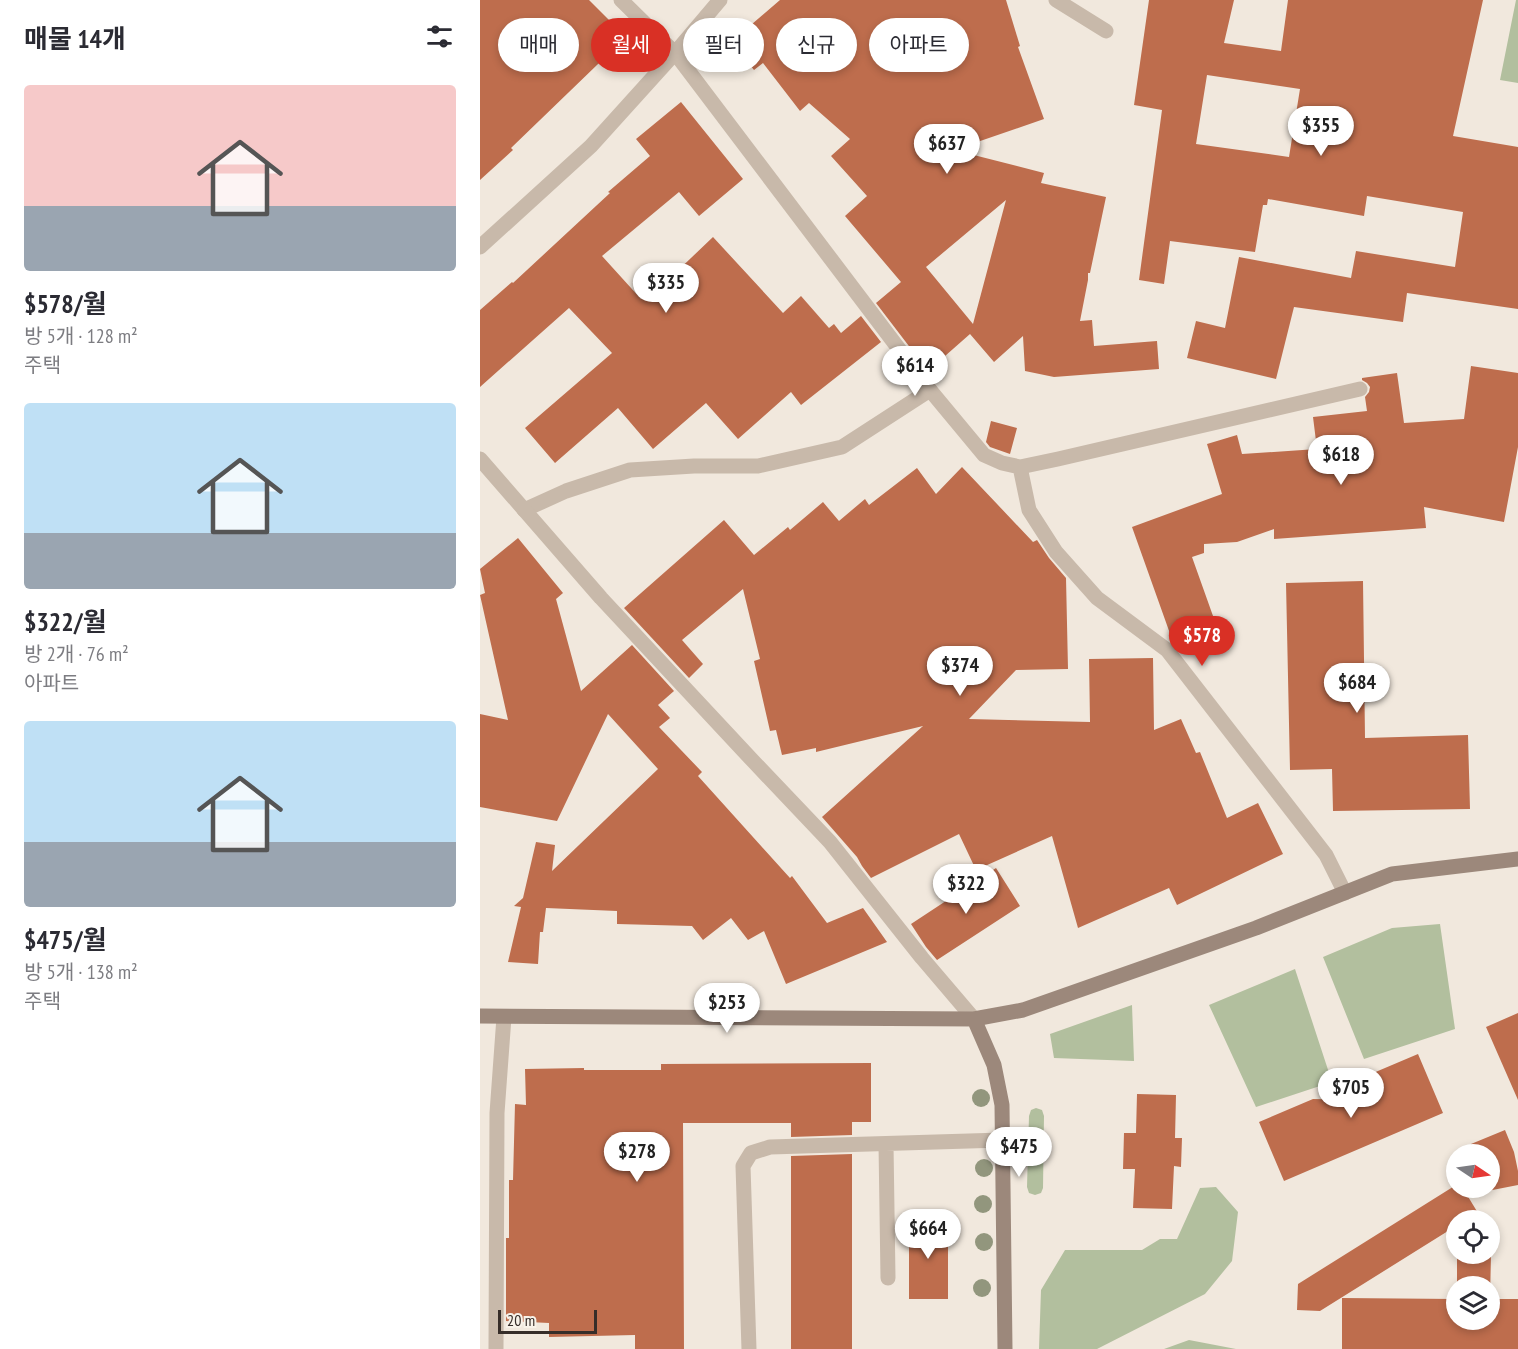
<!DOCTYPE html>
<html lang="ko">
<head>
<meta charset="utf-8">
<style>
  :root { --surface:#fff; --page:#f2f2f3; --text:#2b2b33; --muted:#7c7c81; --accent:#d93025 }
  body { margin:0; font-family:"PT Sans Narrow","Noto Sans KR",sans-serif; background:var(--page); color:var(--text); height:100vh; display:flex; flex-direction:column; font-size:22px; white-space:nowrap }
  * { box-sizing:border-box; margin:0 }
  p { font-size:20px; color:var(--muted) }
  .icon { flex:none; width:33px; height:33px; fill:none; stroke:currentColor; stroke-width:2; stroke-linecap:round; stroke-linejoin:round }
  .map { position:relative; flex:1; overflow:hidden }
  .panel { display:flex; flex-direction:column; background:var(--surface); width:480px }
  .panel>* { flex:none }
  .banner { position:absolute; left:18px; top:18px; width:570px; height:54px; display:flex; gap:12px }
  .needle { width:39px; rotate:103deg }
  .fabs { position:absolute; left:966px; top:1144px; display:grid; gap:12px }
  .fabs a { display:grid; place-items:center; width:54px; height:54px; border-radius:50%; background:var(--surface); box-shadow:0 3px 9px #0003; font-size:30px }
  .scale { position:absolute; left:18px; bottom:15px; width:99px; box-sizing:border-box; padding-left:6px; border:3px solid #362d29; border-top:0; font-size:16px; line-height:21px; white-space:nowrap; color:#362d29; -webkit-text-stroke:4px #f8f2e9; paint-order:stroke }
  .price { position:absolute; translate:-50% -51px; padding:0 14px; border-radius:21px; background:#fff; color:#222; font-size:20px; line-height:39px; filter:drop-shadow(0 2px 3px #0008) }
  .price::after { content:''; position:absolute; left:50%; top:36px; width:18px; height:14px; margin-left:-9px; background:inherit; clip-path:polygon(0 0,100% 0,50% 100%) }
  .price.on { background:var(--accent); color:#fff }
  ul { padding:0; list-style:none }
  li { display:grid; align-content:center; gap:12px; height:318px; padding:0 24px }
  li span { display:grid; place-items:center; height:186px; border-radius:6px; color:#555 }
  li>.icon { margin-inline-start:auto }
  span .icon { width:108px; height:108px; fill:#fffc; stroke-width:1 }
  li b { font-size:26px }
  h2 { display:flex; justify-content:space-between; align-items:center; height:72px; padding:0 24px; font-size:26px }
  .tag { padding:0 21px; border-radius:27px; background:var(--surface); box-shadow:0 3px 9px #0003; font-size:21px; line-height:54px }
  .tag.on { background:var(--accent); color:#fff }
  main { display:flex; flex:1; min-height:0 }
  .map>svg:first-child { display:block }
  .green { fill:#b2bf9e }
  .building { fill:#be6d4d; fill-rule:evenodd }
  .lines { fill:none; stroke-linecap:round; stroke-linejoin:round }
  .lane { stroke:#c8b9aa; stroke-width:15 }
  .street { stroke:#c8b9aa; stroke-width:15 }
  .secondary { stroke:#9c887b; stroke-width:15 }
  .tree { fill:#92967d }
</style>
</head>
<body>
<main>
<section class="panel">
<h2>매물 14개<svg class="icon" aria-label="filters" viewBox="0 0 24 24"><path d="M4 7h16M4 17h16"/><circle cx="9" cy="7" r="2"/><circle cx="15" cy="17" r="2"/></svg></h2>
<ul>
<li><span style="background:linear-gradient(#f6c9c9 65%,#9aa5b1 0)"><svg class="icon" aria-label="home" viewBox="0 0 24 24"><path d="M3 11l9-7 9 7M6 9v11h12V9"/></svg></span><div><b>$578/월</b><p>방 5개 · 128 m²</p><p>주택</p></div></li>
<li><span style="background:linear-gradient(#bfe0f5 70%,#9aa5b1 0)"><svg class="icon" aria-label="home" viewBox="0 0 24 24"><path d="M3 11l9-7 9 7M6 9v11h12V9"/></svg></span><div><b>$322/월</b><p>방 2개 · 76 m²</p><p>아파트</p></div></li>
<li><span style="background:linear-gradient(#bfe0f5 65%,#9aa5b1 0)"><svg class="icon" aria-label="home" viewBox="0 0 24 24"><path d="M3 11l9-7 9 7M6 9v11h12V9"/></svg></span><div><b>$475/월</b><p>방 5개 · 138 m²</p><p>주택</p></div></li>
</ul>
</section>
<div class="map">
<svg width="1038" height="1349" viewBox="0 0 1038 1349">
  <rect width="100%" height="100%" fill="#f1e8dd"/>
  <path class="green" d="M1036 0H1038V83L1020 80Z
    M960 924 975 1029 884 1059 843 957 912 928Z
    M815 969 852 1082 776 1107 729 1005Z
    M652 1005 654 1061 574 1058 570 1034Z
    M556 1108 562 1110 564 1116 563 1188 561 1193 555 1195 549 1193 547 1187 549 1116 551 1110Z
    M736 1187 758 1212 752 1261 725 1294 617 1349H559L561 1290 585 1250H662L680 1239H697L720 1188Z
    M709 1340 756 1349H684Z"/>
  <path class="building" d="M0 0H109L146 37 31 148 33 150 0 180Z
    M300 0H526L540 46 538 47 564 119 474 150 564 173 561 183 626 197 610 273H608V280L600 321 612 320 614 346 677 341 679 369 574 377 545 371 543 336 514 362 490 334 448 371 396 303 421 282 365 216 387 196 351 156 370 139 329 103 320 111 283 63 274 70 251 42ZM526 200 493 324 446 267Z
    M669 0H754L744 43 801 51 808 0H1003L973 136 1038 147V309L927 293 923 322 814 307 796 379 707 358 716 321 745 328 759 257 871 278 876 251 975 267 983 212 887 196 884 216 788 199 787 205H783L775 252 690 241 684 284 659 280 682 110 654 105ZM727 75 820 89 809 157 716 144Z
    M201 102 263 179 219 216 199 192 122 256 161 299 164 296 167 300 233 237 303 313 321 296 349 328 354 324 361 333 381 316 401 342 321 405 311 392 258 439 226 403 173 449 138 408 75 463 45 428 132 353 89 308 0 387V310L32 282 33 283 130 193 128 192 170 156 156 139Z
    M991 366 1038 373V447L1024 522 944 507 946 528 794 539V529L757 542 724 544V553L712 557 738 630 695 645 693 642 652 527 742 494 727 444 757 435 762 454 837 449 833 417 887 411 885 397 889 392 890 387 887 383 882 380V378L917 373 924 423 984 419Z
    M511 421 537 428 530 454 510 447 506 442Z
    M482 467 553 542 557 540 569 558 586 578 588 669 536 670 489 719 610 722 609 659 673 658 674 730 701 719 716 753 720 752 747 818 778 803 803 854 697 905 689 888 598 928 572 836 496 870 479 834 391 878 382 866 377 857 342 817 443 726 336 752V748L302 755 296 730 290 731 274 661 280 659 263 589 202 640 223 664 209 678 144 608 244 520 274 555 308 527 310 530 343 502 359 521 385 499 389 505 437 468 456 494Z
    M38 538 83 593 76 599 101 691 152 645 194 691 178 705 190 718 179 727 222 772 218 776 310 878 312 876 347 923 383 908 407 942 306 984 284 931 268 940 251 918 223 940 212 926 137 924V911L66 908 63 932H60L58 964 28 962 41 907 34 906 43 898 56 842 75 845 72 871 178 769 128 714 77 821 0 807V714L28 720 0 595 5 593 0 569Z
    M883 581 885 738 988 735 990 809 853 811 852 769 810 770 806 583Z
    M516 868 540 906 457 960 446 947 431 924Z
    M1038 1013V1100L1006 1027Z
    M938 1054 963 1113 804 1181 779 1122 833 1099 878 1100 879 1079Z
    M391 1063V1122H372V1135L311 1137V1123H203L204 1349H155V1335L69 1337V1323L26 1321V1238H29V1180H33L35 1104 46 1105 45 1069 104 1068V1070H181V1064Z
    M657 1094 696 1095 695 1138H702L701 1167 694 1166 692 1209 653 1208 655 1169H643L644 1133H656Z
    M1025 1130 1034 1152 1038 1171V1185L987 1195 998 1213 984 1221H976V1226L840 1311 817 1310 818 1284 976 1185V1188H1010V1155H996L991 1144Z
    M372 1154V1349H311V1156Z
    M429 1221 468 1222V1299H429Z
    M977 1254 1011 1255 1010 1299H1038V1349H862V1298L976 1299V1320H1010V1287H977Z"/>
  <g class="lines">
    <path class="lane" d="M44 510 86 491 150 470 214 466H278L362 447 450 390
      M406 1144 408 1278
      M269 1349 263 1166 271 1153 290 1147 522 1140"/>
    <path class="street" d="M141 0 195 53 450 390 504 455 522 463 540 467 578 459 880 389
      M576 0 626 31
      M0 247 111 146 195 53 240 0
      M0 459 121 598 274 762 350 842 442 958 494 1019
      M540 467 549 510 576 552 617 598 687 650 846 855 865 893
      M16 1349 17 1113 24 1017"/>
    <path class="secondary" d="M0 1016 494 1019 543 1010 776 928 912 874 1038 859
      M494 1019 514 1065 522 1105 525 1349"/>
  </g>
  <g class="tree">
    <circle cx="501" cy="1098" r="9"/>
    <circle cx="504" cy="1168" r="9"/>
    <circle cx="503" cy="1204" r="9"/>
    <circle cx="504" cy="1242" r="9"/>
    <circle cx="502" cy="1288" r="9"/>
  </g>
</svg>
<div class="fabs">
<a><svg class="needle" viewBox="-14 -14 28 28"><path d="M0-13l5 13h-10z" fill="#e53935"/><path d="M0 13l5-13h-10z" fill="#7c7c81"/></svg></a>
<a><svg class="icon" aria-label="locate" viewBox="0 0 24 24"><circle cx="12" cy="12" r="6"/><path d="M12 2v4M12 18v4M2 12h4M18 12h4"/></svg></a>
<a><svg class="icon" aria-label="layers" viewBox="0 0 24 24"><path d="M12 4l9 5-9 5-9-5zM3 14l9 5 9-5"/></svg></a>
</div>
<div class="scale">20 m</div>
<b class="price" style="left:841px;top:157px">$355</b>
<b class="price" style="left:467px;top:175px">$637</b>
<b class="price" style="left:186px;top:314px">$335</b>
<b class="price" style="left:435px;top:397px">$614</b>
<b class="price" style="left:861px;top:486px">$618</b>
<b class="price on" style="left:722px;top:667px">$578</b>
<b class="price" style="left:480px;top:697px">$374</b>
<b class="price" style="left:877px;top:714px">$684</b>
<b class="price" style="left:486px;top:915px">$322</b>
<b class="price" style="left:247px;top:1034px">$253</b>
<b class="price" style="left:871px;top:1119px">$705</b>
<b class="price" style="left:539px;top:1178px">$475</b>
<b class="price" style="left:157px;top:1183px">$278</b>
<b class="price" style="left:448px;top:1260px">$664</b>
<div class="banner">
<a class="tag">매매</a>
<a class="tag on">월세</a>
<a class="tag">필터</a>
<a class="tag">신규</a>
<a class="tag">아파트</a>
</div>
</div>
</main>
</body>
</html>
